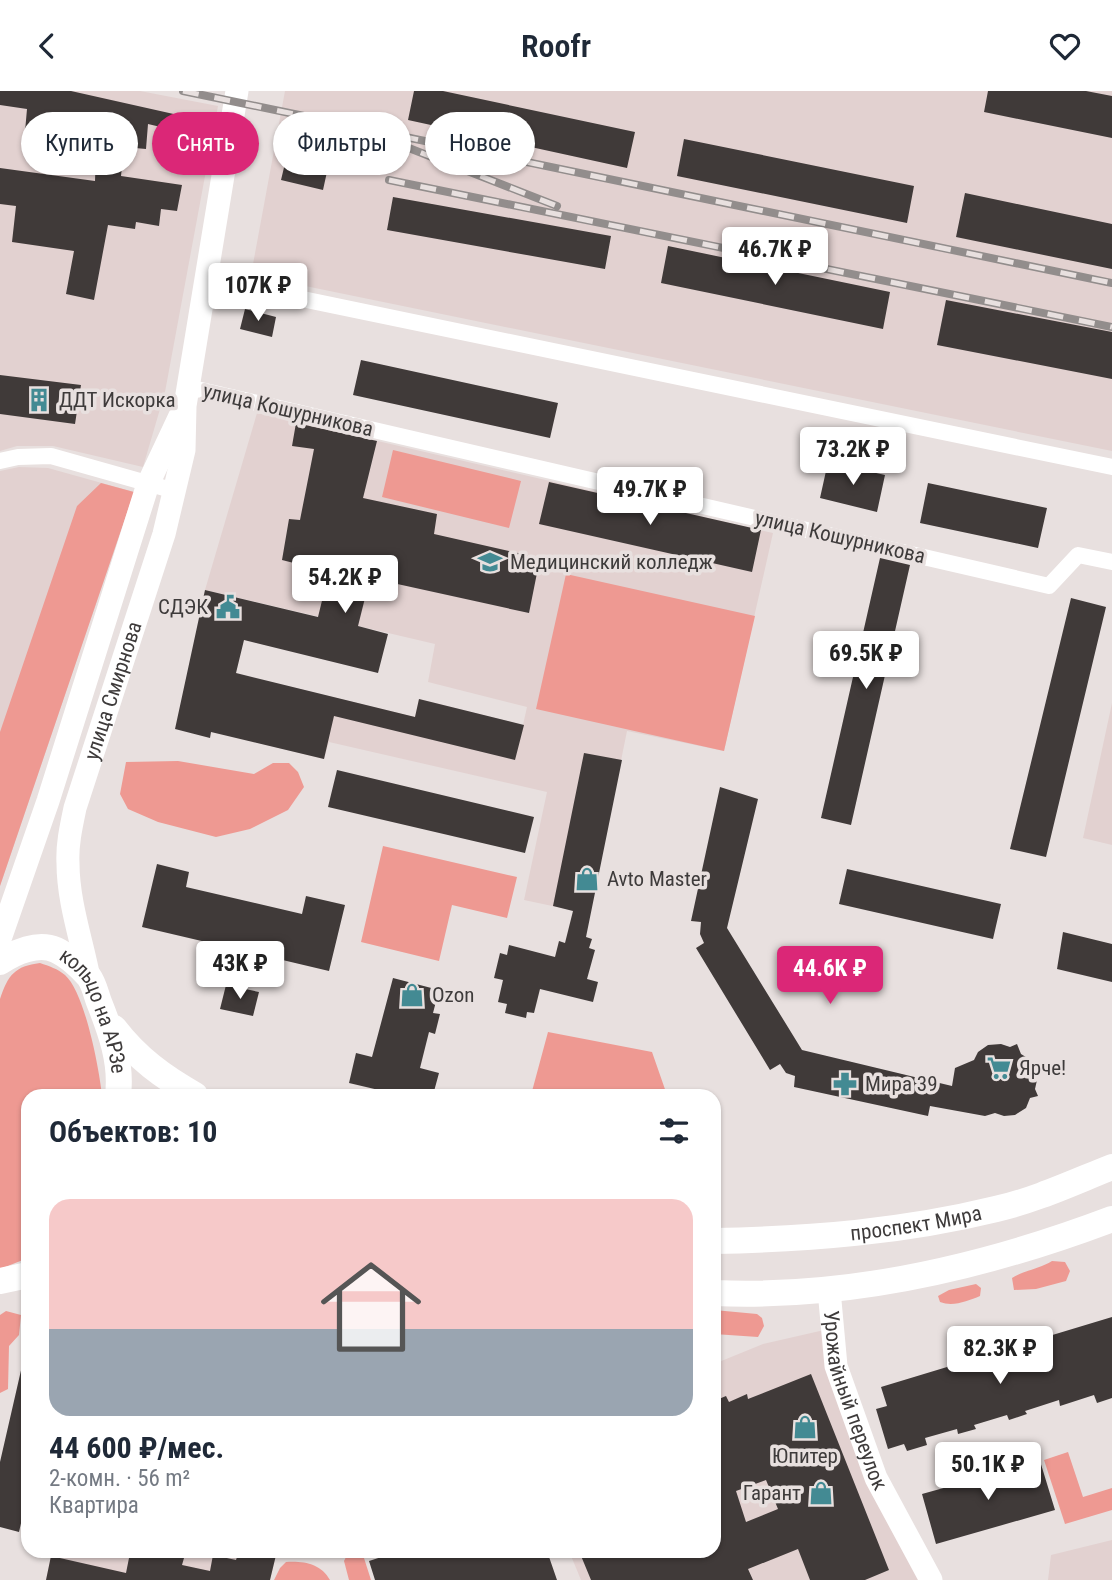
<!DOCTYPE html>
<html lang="ru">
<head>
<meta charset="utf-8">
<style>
  :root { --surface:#fff; --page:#f2f2f3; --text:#1f2937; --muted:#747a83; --accent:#db2777 }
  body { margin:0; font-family:"Roboto Condensed",sans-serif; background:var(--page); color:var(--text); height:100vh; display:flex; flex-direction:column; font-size:26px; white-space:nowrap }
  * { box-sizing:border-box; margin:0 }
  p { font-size:23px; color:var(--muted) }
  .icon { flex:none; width:38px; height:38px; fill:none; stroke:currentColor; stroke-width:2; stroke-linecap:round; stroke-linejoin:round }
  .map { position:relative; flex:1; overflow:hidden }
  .sheet { position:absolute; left:21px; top:998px; width:700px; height:469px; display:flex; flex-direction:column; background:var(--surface); border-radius:21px; box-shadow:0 2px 5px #0004 }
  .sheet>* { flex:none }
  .top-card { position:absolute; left:21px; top:21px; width:700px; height:63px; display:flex; gap:14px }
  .price { position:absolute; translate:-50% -60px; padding:0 16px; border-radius:7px; background:#fff; color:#222; font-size:23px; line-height:46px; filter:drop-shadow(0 2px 4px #0008) }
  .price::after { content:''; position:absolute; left:50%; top:42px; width:21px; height:16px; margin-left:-10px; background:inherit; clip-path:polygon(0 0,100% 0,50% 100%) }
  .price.selected { background:var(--accent); color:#fff }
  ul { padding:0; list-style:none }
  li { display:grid; align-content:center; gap:14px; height:371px; padding:0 28px }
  li span { display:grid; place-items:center; height:217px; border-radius:21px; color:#555 }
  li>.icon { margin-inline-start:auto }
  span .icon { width:126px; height:126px; fill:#fffc; stroke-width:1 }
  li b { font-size:30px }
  h2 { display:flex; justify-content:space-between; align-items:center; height:84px; padding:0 28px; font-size:30px }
  .tag { padding:0 24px; border-radius:32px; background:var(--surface); box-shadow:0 2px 5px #0004; font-size:24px; line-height:63px }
  .tag.selected { background:var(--accent); color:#fff }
  header { display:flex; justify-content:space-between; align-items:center; height:91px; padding:0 28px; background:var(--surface); font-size:32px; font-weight:600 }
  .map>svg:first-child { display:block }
  .built { fill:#e2d1d0 }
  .green { fill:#ee9992 }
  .building { fill:#403a39; fill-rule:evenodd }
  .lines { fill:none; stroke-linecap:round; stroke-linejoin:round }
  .street { stroke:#fff; stroke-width:16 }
  .secondary { stroke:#fff; stroke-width:23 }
  .primary { stroke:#fff; stroke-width:26 }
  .rail-casing { stroke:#928d8c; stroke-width:8 }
  .rail { stroke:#e8e0df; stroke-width:5; stroke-dasharray:16; stroke-linecap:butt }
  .labels { text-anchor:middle; stroke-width:7; stroke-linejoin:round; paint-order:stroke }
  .poi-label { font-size:21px; fill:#3e3b3b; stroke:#e8e0df; text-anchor:start }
  .street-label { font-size:21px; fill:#3e3b3b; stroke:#e8e0df }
</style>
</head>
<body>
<header><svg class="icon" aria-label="back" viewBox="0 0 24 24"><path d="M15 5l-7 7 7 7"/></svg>Roofr<svg class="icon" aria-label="heart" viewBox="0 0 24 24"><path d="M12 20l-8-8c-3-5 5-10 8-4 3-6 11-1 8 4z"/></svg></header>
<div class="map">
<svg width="1112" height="1489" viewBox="0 0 1112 1489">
  <rect width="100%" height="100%" fill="#e8e0df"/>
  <path class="built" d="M0 0H140L218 15 165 301 143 376 53 355H17L0 360Z
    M285 0H1112V360L251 184Z
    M257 322 773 442 724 660 627 640 590 823 524 809 547 701 329 651 324 668 230 645 266 590 415 626 419 608 523 634 527 616 428 591 435 553 205 499Z
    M19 376 48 377 134 401 0 795V380Z
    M1112 612V754L1083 747Z
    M833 1237 836 1276 930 1489H581L569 1460H714V1273L763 1253Z
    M1112 1449V1489H1048L1051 1464Z
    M52 1460H277L270 1489H46Z"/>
  <path class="green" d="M393 359 521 390 509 437 382 406Z
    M101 392 134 401 0 795V641L77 415Z
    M566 483 755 525 724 660 536 618Z
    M178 670 254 683 273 672H289L298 681 304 696 288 719 250 738 216 746 158 731 128 718 120 703 126 671Z
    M383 755 517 786 507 827 452 814 439 870 361 851Z
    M40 872C49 875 58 878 65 884 85 902 99 977 102 1004H28V1167L0 1178V908C8 884 15 875 40 872Z
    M548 941 652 961 667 1004H531Z
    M1052 1170 1065 1171 1070 1180 1066 1190 1036 1198 1014 1199 1012 1187C1025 1179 1039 1178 1052 1170Z
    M976 1193 981 1197 980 1205C968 1210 953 1216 940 1211L938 1205 949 1199Z
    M714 1219 757 1223 762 1227 764 1235 758 1246 714 1243Z
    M6 1220 21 1224 19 1244 9 1255 8 1298 0 1302V1224Z
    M1068 1361 1083 1406 1112 1397V1419L1065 1433 1044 1369Z
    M349 1460H369L371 1463 364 1467 371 1489H349L344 1470Z
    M286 1471C305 1470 321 1473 330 1489H274L280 1477Z"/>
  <path class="building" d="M0 0H71L187 26 182 41 148 33 146 58 124 56 121 85 182 94 177 120 161 118 159 135 136 131 135 138 108 134 94 209 66 203 74 160 12 151 16 115 0 113V77L95 90 96 61 24 52 27 18 0 14Z
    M414 0H443L635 41 627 77 408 29Z
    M988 0H1086L1112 5V47L984 21Z
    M293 39 334 49 323 99 281 89Z
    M684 48 914 95 907 132 677 85Z
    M965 102 1112 133V178L956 146Z
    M393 106 611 145 605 178 387 139Z
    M668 155 890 201 883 238 661 192Z
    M946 209 1112 241V288L937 254Z
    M245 218 276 226 272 246 240 238Z
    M361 269 558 312 550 347 353 304Z
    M0 284 81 294 75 333 0 323Z
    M296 332 377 350 363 407 437 423 434 443 540 467 529 522 370 487 358 535 388 543 378 582 244 549 236 582 415 626 419 608 524 634 515 669 334 625 324 668 211 641 210 647 175 638 205 499 318 526 329 481 282 469 289 428 300 429 314 358 292 355Z
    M828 371 885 384 877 421 820 407Z
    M549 391 761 439 752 481 539 433Z
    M928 392 1047 417 1038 457 920 432Z
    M880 467 910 474 851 734 821 727Z
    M1071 507 1106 516 1046 766 1010 758Z
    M584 662 622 669 586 846 592 848 589 857 595 859 587 888 598 891 593 911 540 898 534 922 527 921 526 927 505 922 507 913 498 911 503 889 494 887 500 862 507 864 509 854 555 866 559 850 565 852 573 820 553 815Z
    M337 679 534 726 525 762 328 716Z
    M720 696 758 708 727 837 802 959 952 995 955 977 974 969 978 961 988 954 1001 953 1010 956 1017 953 1021 963 1029 968 1037 989 1035 998 1038 1005 1030 1007 1026 1017 1015 1024 1004 1025 995 1022 985 1025 930 1015 928 1025 794 996 795 985 786 982 780 973 770 979 696 857 704 852 700 843 701 831 691 830Z
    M157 773 189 781 186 796 302 823 306 805 345 814 329 880 142 836Z
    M847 778 1001 813 993 848 839 813Z
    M1063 841 1112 853V891L1057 878Z
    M393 887 439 899 433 922 440 923 435 943 429 941 420 977 439 982 433 1004H400L349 992 356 962 372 966Z
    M226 894 259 901 253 925 220 918Z
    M1112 1226V1307L1097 1312 1094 1304 1060 1315 1059 1309 1025 1320 1027 1323 1009 1329 1007 1324 974 1334 976 1338 958 1343 957 1338 925 1347 927 1354 907 1360 904 1353 888 1358 876 1318 887 1315 881 1296Z
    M22 1275H28V1402L19 1441 0 1436V1371Z
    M811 1283 889 1479 865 1489H810L798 1458 748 1478 753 1489H591L579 1460H714V1310L726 1305 729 1311 747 1303 748 1308ZM766 1389 778 1418 746 1431 736 1400Z
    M1040 1370 1055 1419 936 1453 922 1403Z
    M149 1460H186L182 1474 210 1480 213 1464 236 1469 239 1460H277L270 1489H46L51 1465 126 1482 130 1462 147 1466Z
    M400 1460H547L557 1489H375L369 1470Z"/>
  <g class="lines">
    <path class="street" d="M206 188 1112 376
      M188 296 1049 495 1078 464 1112 471
      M0 370 18 366 51 365 175 400"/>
    <g class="secondary">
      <path d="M0 848 48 710 148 393 180 325"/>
      <path id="s1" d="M89 887C82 850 68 811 68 772 67 754 71 736 75 717L164 443 184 359 185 315 237 0"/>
      <path id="s2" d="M829 1199 836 1275 876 1387 931 1489"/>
    </g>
    <g class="primary">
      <path id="s3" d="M0 871C15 861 38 851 56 859 67 864 81 876 89 886 94 893 96 903 99 911 111 941 122 972 118 1004"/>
      <path d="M114 937C137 967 163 986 195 1004"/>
      <path id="s4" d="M714 1150C810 1148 902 1141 996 1118 1036 1109 1074 1091 1112 1076"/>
      <path d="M0 1190 28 1184"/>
      <path d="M714 1202C851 1208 985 1176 1112 1128"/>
    </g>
    <g class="rail-casing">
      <path id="rail" d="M183 0 1112 192
        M391 50 557 115
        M389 89 1112 236"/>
    </g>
    <use href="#rail" class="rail"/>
  </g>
  <defs>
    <g id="building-bare" transform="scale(1.89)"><path d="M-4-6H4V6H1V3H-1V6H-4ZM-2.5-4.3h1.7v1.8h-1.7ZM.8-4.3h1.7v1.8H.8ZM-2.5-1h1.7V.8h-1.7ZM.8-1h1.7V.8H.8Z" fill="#438a93" stroke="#e8e0df" stroke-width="2.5" paint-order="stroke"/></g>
    <g id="university-bare" transform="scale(1.89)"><path d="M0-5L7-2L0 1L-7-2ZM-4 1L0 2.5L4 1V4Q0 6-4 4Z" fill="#438a93" stroke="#e8e0df" stroke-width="2.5" paint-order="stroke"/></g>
    <g id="civic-bare" transform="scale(1.89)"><path d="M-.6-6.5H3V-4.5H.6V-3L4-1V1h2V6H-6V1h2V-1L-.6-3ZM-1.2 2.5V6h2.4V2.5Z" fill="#438a93" stroke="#e8e0df" stroke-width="2.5" paint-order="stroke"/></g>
    <g id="shop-bare" transform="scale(1.89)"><path d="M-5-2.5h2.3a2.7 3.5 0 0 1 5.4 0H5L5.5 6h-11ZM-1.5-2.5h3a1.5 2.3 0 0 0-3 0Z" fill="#438a93" stroke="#e8e0df" stroke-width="2.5" paint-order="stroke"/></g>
    <g id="supermarket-bare" transform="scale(1.89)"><path d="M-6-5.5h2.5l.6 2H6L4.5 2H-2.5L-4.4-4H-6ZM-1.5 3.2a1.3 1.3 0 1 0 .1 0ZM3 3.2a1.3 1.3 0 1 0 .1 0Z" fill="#438a93" stroke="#e8e0df" stroke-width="2.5" paint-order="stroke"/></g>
    <g id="pharmacy-bare" transform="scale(1.89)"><path d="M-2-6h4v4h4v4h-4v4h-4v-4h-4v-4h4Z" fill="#438a93" stroke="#e8e0df" stroke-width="2.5" paint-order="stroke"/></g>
  </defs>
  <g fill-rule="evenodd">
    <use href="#building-bare" x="39" y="309"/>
    <use href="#university-bare" x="490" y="471"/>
    <use href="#civic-bare" x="228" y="516"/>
    <use href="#shop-bare" x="587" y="788"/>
    <use href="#shop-bare" x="412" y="904"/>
    <use href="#supermarket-bare" x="999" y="977"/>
    <use href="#pharmacy-bare" x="845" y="993"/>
    <use href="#shop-bare" x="805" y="1336"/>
    <use href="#shop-bare" x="821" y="1402"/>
  </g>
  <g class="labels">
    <g class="poi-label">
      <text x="59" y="316">ДДТ Искорка</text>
      <text x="510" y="478">Медицинский колледж</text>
      <text x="208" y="523" text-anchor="end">СДЭК</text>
      <text x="607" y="795">Avto Master</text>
      <text x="432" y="911">Ozon</text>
      <text x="1019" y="984">Ярче!</text>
      <text x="865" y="1000">Мира 39</text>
      <text x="805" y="1372" text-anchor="middle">Юпитер</text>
      <text x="801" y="1409" text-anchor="end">Гарант</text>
    </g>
    <g class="street-label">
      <text transform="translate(288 319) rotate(13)" y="7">улица Кошурникова</text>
      <text transform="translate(840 446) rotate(13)" y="7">улица Кошурникова</text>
      <text dy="7" stroke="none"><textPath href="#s1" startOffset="296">улица Смирнова</textPath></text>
      <text dy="7" stroke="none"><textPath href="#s3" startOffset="135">кольцо на АРЗе</textPath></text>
      <text dy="7" stroke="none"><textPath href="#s4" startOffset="203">проспект Мира</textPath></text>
      <text dy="7" stroke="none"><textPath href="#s2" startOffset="114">Урожайный переулок</textPath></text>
    </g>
  </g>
</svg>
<b class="price" style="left:775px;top:196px">46.7K ₽</b>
<b class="price" style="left:258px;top:232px">107K ₽</b>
<b class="price" style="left:853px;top:396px">73.2K ₽</b>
<b class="price" style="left:650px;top:436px">49.7K ₽</b>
<b class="price" style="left:345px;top:524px">54.2K ₽</b>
<b class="price" style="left:866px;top:600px">69.5K ₽</b>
<b class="price" style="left:240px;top:910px">43K ₽</b>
<b class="price selected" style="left:830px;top:915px">44.6K ₽</b>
<b class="price" style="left:1000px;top:1295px">82.3K ₽</b>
<b class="price" style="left:988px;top:1411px">50.1K ₽</b>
<div class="top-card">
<a class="tag">Купить</a>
<a class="tag selected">Снять</a>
<a class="tag">Фильтры</a>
<a class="tag">Новое</a>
</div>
<section class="sheet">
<h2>Объектов: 10<svg class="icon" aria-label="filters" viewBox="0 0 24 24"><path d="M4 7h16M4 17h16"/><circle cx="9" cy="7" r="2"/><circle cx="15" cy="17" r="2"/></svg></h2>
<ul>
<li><span style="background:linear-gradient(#f6c9c9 60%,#9aa5b1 0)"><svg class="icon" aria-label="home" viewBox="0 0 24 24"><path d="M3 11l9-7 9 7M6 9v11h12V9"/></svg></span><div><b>44 600 ₽/мес.</b><p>2-комн. · 56 m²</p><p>Квартира</p></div></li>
</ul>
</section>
</div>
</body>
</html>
